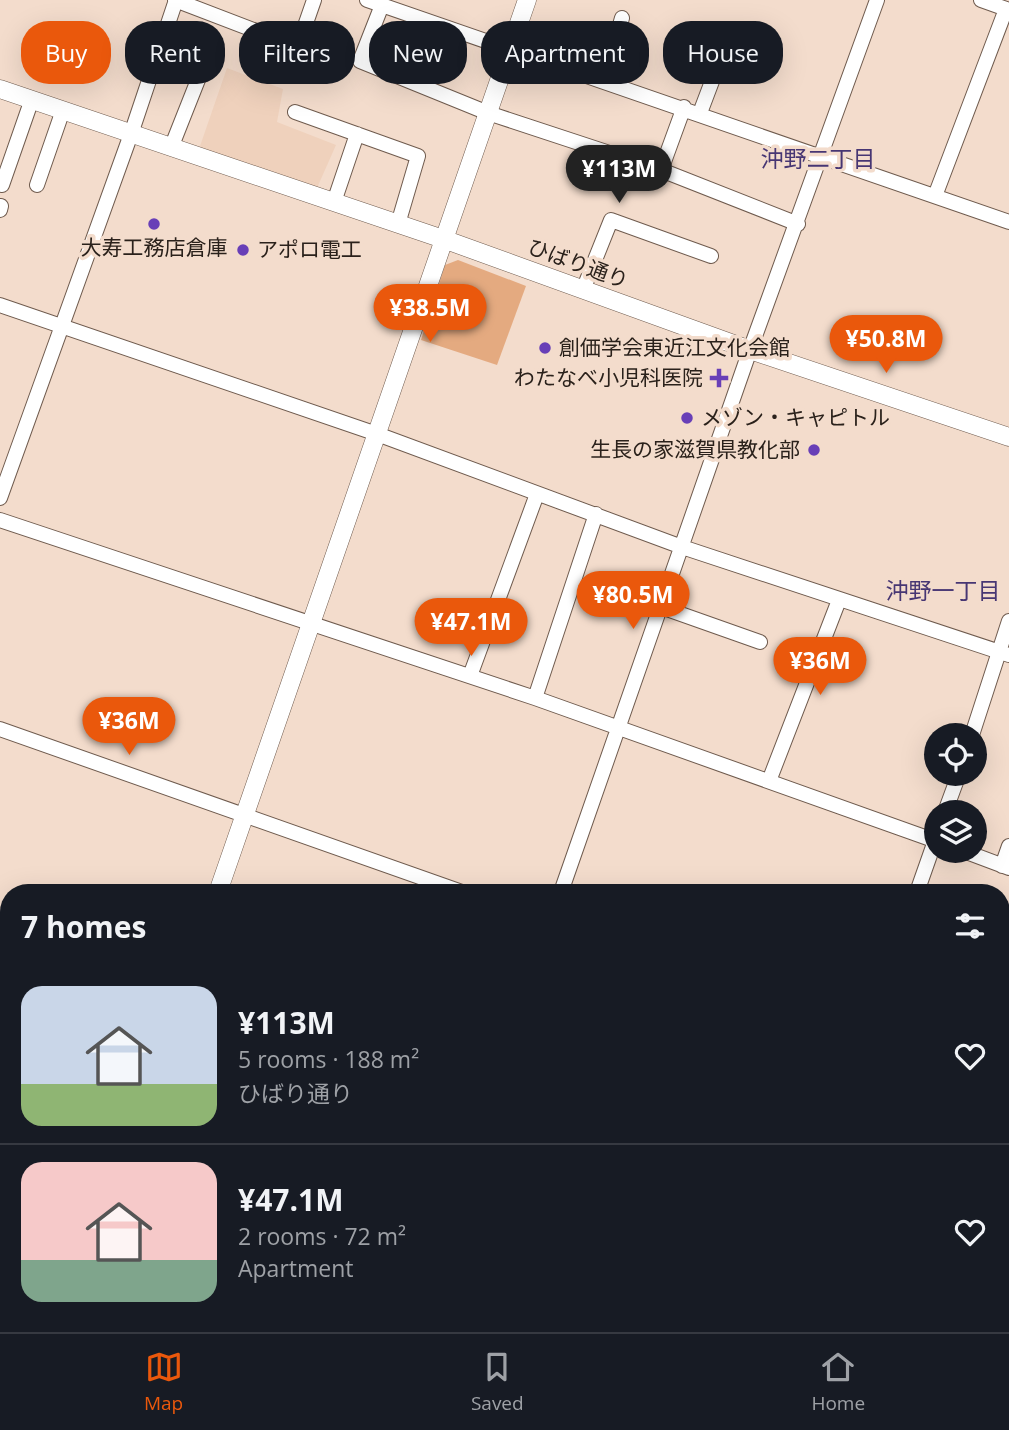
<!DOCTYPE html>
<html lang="en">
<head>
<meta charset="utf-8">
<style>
  :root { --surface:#171b24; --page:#20242c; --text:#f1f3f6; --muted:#9ea1a6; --line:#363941; --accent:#ea580c }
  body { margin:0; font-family:"Open Sans","Noto Sans JP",sans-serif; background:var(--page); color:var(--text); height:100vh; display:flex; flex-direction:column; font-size:26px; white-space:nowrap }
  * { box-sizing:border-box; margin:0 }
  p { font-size:23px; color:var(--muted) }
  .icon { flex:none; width:38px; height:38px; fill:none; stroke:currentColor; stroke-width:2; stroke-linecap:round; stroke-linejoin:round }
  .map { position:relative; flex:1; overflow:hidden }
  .panel { position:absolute; left:0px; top:884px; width:1010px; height:450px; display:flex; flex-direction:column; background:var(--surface); border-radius:28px 28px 0 0; box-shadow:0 7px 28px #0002 }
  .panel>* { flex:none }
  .top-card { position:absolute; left:21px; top:21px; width:968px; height:63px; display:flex; gap:14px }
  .tools { position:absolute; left:924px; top:723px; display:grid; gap:14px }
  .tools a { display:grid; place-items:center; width:63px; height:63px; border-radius:50%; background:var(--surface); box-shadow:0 7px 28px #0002; font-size:35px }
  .price { position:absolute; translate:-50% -60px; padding:0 16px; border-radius:24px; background:var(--accent); color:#fff; font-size:23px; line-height:46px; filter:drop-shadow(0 2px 4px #0008) }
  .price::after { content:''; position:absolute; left:50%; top:42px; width:21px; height:16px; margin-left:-10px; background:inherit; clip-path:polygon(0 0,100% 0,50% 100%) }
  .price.selected { background:#222; color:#fff }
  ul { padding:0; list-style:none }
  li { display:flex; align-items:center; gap:21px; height:175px; padding:0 21px }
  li+li { border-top:2px solid var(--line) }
  li span { display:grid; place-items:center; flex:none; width:196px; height:140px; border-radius:21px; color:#555 }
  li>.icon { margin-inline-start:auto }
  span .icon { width:84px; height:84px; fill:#fffc; stroke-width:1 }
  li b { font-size:30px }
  h2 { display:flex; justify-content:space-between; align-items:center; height:84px; padding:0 21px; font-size:30px }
  .chip { padding:0 24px; border-radius:28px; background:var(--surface); box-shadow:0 7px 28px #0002; font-size:24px; line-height:63px }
  .chip.selected { background:var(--accent); color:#fff }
  .menu { display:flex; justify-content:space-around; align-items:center; height:98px; border-top:2px solid var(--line); background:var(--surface); font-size:19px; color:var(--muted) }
  .menu a { display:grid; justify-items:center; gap:4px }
  .menu .selected { color:var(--accent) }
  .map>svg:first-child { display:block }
  .built { fill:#efd1bc }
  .water { fill:#e4aa80 }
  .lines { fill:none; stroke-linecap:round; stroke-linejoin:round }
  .service-casing { stroke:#6f5b4e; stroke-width:9 }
  .minor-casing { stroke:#6f5b4e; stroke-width:16 }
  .tertiary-casing { stroke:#6f5b4e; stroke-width:19 }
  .service { stroke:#fff; stroke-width:7 }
  .minor { stroke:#fff; stroke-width:14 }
  .tertiary { stroke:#fff; stroke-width:18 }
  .poi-dot { fill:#683fb7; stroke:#f3dccc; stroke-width:2.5 }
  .labels { text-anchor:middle; stroke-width:7; stroke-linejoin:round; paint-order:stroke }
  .poi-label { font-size:21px; fill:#2a211b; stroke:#f3dccc; text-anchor:start }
  .street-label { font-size:21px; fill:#2a211b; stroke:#f3dccc }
  .neighbourhood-label { font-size:23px; fill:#473673; stroke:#f3dccc }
</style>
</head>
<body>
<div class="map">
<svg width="1009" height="1332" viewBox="0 0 1009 1332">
  <rect width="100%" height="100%" fill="#f3dccc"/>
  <path class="built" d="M227 68 283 89 277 122 336 145 317 188 199 149Z
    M0 1020 9 1029V1173L0 1183Z"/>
  <path class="water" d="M458 260 526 286 497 365 421 340 445 265Z"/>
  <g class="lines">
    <g class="service-casing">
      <path id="service" d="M0 1140 9 1132"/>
    </g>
    <g class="minor-casing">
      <path id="minor" d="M175 0 298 47
        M367 0 1009 222
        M981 0 1009 10
        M382 5 360 61 488 113 661 170 798 224
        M290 69 314 0
        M604 80 622 18
        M295 112 418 156 398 224
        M700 113 725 47
        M171 148 209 52
        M661 170 684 107
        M2 185 32 99
        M37 185 63 110
        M935 196 1006 9
        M334 202 357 134
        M0 210 1 206
        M583 290 611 220 711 256
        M0 305 377 434 682 547 1009 655
        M0 498 131 134 176 0
        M0 520 535 698 936 841
        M661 607 760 642
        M470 676 537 494
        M535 698 596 514
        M0 729 462 892
        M972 735 1009 621
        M769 781 839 600
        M945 812 959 774
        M961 850 1009 868
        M1002 866 1009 846
        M561 892 750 350 877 0
        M917 892 936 838
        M1001 1077 1009 1080
        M1001 1227 1005 1217
        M0 1238 9 1229
        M1001 1292 1009 1295
        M0 1320 9 1311
        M11 1325 19 1332
        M485 1325 507 1332
        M30 1332V1325
        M409 1332 411 1325
        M763 1332 766 1325"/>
    </g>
    <g class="tertiary-casing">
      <path id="tertiary" d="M0 89 446 240 750 350 1009 437
        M218 892 527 0
        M0 1010 9 1019
        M301 1325 307 1332
        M101 1332 102 1325"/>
    </g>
    <use href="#service" class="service"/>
    <use href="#minor" class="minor"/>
    <use href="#tertiary" class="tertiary"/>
  </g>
  <g class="poi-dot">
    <circle cx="154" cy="224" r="7"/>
    <circle cx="243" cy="250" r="7"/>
    <circle cx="545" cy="348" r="7"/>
    <path d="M715.5 367.5h7v7h7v7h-7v7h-7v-7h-7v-7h7z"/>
    <circle cx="687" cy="418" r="7"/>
    <circle cx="814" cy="450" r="7"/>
  </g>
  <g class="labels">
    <g class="poi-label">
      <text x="154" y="255" text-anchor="middle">大寿工務店倉庫</text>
      <text x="257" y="257">アポロ電工</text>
      <text x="559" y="355">創価学会東近江文化会館</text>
      <text x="703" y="385" text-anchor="end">わたなべ小児科医院</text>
      <text x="701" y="425">メゾン・キャピトル</text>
      <text x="800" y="457" text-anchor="end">生長の家滋賀県教化部</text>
    </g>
    <g class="street-label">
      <text transform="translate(578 264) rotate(20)" y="7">ひばり通り</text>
    </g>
    <g class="neighbourhood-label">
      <text x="818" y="167">沖野二丁目</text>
      <text x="943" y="599">沖野一丁目</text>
    </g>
  </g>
</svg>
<div class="tools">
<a><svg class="icon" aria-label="locate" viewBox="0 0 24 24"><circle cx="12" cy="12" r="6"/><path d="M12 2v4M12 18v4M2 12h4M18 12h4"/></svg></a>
<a><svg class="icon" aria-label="layers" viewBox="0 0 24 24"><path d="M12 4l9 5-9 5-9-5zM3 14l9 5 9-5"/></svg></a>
</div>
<b class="price selected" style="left:619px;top:205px">¥113M</b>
<b class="price" style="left:430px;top:344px">¥38.5M</b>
<b class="price" style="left:886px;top:375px">¥50.8M</b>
<b class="price" style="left:633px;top:631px">¥80.5M</b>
<b class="price" style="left:471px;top:658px">¥47.1M</b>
<b class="price" style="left:820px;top:697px">¥36M</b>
<b class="price" style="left:129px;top:757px">¥36M</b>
<div class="top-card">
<a class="chip selected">Buy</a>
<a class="chip">Rent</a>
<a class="chip">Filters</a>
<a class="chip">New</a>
<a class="chip">Apartment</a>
<a class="chip">House</a>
</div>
<section class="panel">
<h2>7 homes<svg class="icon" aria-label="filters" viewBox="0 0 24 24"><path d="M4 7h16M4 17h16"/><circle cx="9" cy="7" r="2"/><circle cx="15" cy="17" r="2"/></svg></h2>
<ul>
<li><span style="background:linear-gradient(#c9d6e8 70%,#8fb573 0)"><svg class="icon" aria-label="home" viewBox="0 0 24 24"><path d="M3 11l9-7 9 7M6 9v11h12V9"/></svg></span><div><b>¥113M</b><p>5 rooms · 188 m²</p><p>ひばり通り</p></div><svg class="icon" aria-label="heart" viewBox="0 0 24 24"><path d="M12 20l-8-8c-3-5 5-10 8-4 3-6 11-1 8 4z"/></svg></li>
<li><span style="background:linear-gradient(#f6c9c9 70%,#7fa58c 0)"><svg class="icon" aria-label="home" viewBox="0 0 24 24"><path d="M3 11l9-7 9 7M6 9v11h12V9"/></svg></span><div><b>¥47.1M</b><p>2 rooms · 72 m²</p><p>Apartment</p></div><svg class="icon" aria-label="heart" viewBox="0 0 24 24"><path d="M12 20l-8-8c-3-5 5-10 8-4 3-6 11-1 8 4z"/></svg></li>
</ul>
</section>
</div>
<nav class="menu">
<a class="selected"><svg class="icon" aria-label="map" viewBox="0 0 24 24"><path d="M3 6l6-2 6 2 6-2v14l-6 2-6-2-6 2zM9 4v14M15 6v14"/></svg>Map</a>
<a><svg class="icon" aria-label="saved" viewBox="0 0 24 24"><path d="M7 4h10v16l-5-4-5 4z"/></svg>Saved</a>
<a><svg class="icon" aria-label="home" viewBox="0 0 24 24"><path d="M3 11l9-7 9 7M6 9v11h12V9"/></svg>Home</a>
</nav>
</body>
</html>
